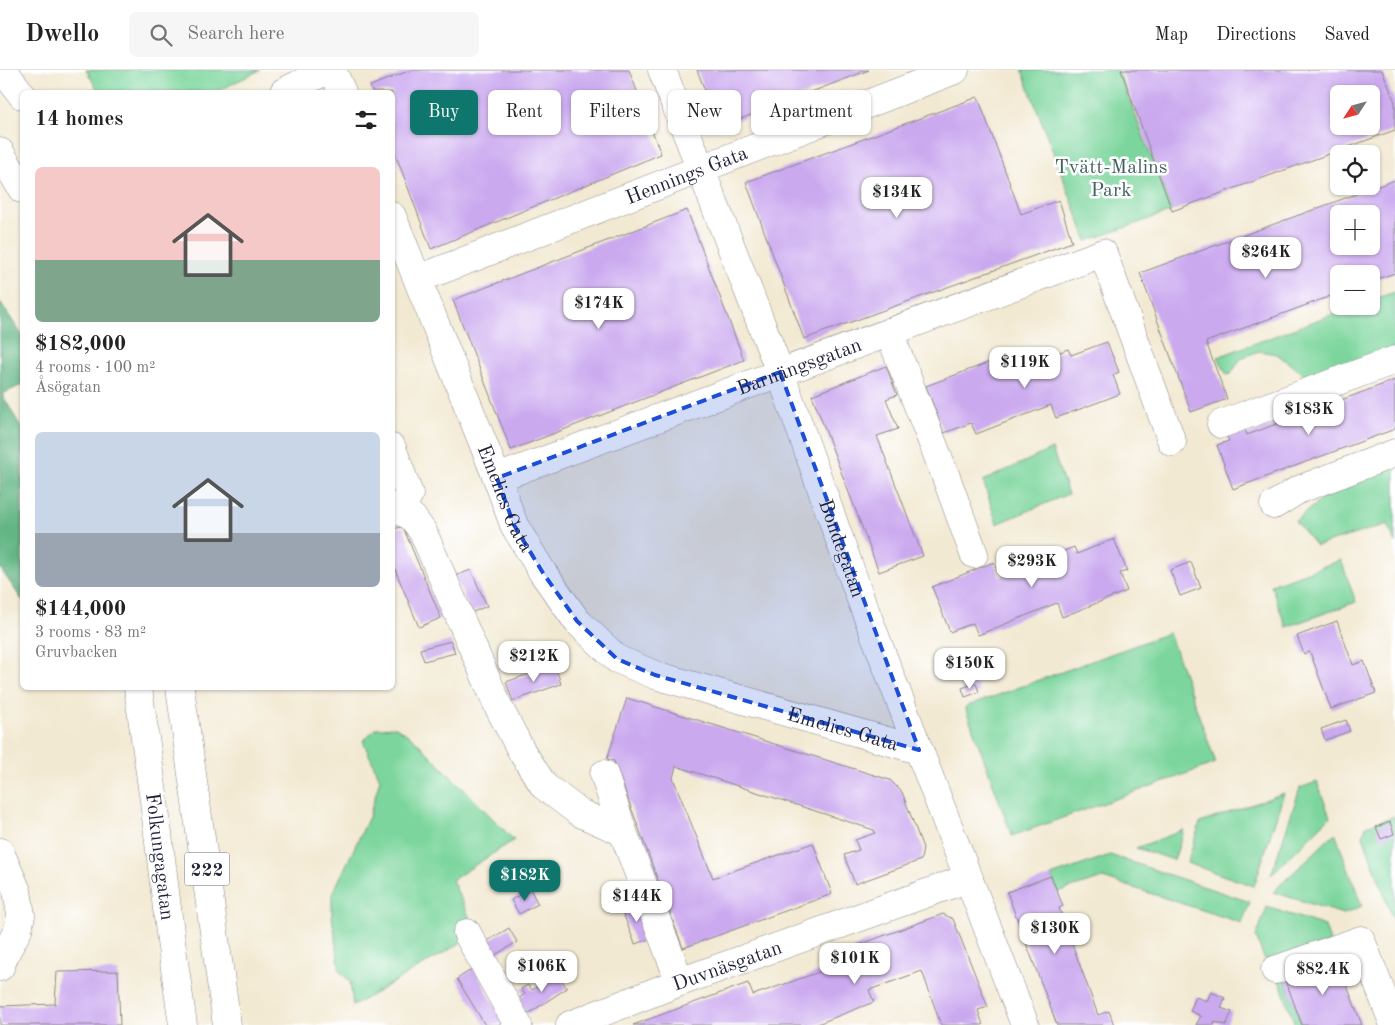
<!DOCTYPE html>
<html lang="en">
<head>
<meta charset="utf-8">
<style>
  :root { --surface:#fff; --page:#f6f6f6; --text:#222; --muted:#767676; --line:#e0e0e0; --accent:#0f766e }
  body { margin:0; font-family:"Old Standard TT",serif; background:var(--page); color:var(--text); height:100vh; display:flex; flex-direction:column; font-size:19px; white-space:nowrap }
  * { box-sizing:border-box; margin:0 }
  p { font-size:16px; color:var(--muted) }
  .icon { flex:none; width:28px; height:28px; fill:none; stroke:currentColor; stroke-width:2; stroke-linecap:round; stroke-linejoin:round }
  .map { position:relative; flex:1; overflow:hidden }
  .details { position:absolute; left:20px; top:20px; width:375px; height:600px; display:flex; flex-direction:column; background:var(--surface); border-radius:8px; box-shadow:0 1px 4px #0004 }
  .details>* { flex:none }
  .top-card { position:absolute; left:410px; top:20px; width:475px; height:45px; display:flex; gap:10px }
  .needle { width:32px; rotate:234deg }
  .controls { position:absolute; left:1330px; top:15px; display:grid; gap:10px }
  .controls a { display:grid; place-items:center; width:50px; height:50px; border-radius:8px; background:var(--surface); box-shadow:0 1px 4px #0004; font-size:25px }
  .price { position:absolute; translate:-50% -42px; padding:0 11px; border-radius:10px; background:#fff; color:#222; font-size:16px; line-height:32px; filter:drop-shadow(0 1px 2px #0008) }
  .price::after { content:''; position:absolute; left:50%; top:30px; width:15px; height:11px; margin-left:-8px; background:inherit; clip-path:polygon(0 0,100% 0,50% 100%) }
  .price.on { background:var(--accent); color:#fff }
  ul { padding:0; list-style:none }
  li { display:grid; align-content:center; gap:10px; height:265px; padding:0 15px }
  li span { display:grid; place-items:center; height:155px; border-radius:8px; color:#555 }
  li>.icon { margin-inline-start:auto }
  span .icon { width:90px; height:90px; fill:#fffc; stroke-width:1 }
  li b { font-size:21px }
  h2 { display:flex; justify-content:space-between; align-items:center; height:60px; padding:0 15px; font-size:21px }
  .chip { padding:0 18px; border-radius:8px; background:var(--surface); box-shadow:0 1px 4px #0004; font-size:18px; line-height:45px }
  .chip.on { background:var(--accent); color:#fff }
  header { display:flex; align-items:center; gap:30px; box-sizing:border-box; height:70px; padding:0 25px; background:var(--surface); border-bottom:1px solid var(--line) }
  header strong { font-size:24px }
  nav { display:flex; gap:28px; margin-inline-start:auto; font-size:18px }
  .search { width:350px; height:45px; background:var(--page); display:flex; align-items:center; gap:12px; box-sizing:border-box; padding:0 18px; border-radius:8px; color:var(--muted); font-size:19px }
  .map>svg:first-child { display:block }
  .green { fill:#7bd59c; stroke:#4e7c6c }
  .forest { fill:#64b684; stroke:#436c60 }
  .building { fill:#caa9ef; fill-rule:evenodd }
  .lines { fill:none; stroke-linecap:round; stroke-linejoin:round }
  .minor-casing { stroke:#8a8686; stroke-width:29 }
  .major-casing { stroke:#8a8686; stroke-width:29 }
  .minor { stroke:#fff; stroke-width:28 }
  .major { stroke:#fff; stroke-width:28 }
  .marked { fill:#1d4ed8; fill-opacity:0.2; stroke:#1d4ed8; stroke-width:4; stroke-dasharray:10 6; stroke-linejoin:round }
  .labels { text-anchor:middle; stroke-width:5; stroke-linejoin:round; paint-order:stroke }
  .shield { fill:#fff; stroke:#646476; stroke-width:1 }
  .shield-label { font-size:19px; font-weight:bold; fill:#22223b }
  .park-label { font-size:20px; fill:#41615d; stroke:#fff }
  .street-label { font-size:20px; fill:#22223b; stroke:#fff }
</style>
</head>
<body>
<header>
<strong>Dwello</strong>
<div class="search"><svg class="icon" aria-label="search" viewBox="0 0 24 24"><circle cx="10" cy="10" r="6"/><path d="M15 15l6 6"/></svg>Search here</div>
<nav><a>Map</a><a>Directions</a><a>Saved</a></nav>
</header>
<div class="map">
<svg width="1395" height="955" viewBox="0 0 1395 955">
  <rect width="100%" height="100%" fill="#fff"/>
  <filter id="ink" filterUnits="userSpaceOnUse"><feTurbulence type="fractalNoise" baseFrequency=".02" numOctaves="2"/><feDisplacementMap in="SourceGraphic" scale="10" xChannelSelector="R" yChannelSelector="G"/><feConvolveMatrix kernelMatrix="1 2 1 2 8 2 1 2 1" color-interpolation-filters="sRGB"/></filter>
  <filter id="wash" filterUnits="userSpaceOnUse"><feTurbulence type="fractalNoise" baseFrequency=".0096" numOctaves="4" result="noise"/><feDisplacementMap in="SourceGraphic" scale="20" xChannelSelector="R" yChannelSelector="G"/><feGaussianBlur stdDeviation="1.12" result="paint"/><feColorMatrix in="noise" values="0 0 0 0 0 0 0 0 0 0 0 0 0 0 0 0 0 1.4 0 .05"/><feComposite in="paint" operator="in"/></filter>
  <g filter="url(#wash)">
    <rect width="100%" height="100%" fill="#f2e9d2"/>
    <path class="green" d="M86 0H260L216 22H99Z
      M1022 0H1118L1172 141 1087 171Z
      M1395 222V281L1322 307 1303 304 1277 284 1259 281 1241 288 1231 304 1227 305 1218 287 1355 236H1371V230Z
      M1052 379 1068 424 997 454 983 411Z
      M1395 392V474L1388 454 1316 476 1295 451 1344 411Z
      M1341 490 1356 532 1286 557 1271 515Z
      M1169 563 1216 693 1012 766 965 637Z
      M396 657 414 669 514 770 452 810 472 853 459 874 353 936 350 912 340 902 332 845V825L369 747 380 709 363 671 377 658Z
      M1317 712 1330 747 1271 805 1300 718Z
      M1284 723 1254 816 1187 793 1200 753Z
      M1395 746V855L1363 766 1366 756Z
      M1184 760 1174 790 1136 778Z
      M1335 763 1362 836 1343 844 1273 822Z
      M1110 785 1250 832 1242 853 1103 808 1058 822 1051 806Z
      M1267 837 1325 856 1330 872 1272 893 1264 888 1256 867Z
      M1284 906 1302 955H1295L1278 907Z"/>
    <path class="forest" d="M0 232 22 265V315L2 324 22 359V530L0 498Z"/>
    <g id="blocks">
      <path class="building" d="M411 0H629L661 84 431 179 392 75V22H372L370 16Z
        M697 0H869L719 57Z
        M1121 0H1382L1395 32V60L1172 141ZM1339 24H1371V56H1339Z
        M978 27 1021 144 1059 130 1072 172 804 269 746 112Z
        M1395 110V203L1371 211V204H1339V223L1206 272 1227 329 1191 342 1140 203ZM1339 144H1371V176H1339Z
        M687 140 744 290 511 380 453 230Z
        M1107 272 1119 302 1113 305 1120 324 1056 348 1051 335 976 364 971 353 944 363 926 316 990 292 996 306 1068 279 1071 285Z
        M886 296 897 325 886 329 898 359 877 366 923 486 879 502 812 325Z
        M1395 310V359L1233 419 1217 375 1229 371 1226 365 1245 359 1247 365Z
        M403 457 441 548 419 557 392 492V459Z
        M1114 469 1127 501 1120 503 1127 521 1062 547 1057 533 978 565 973 553 950 562 932 517 994 492 1000 507 1074 477 1077 484Z
        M1191 492 1201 518 1180 526 1170 500Z
        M471 500 487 536 471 543 455 506Z
        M1337 551 1353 595 1364 591 1376 623 1331 639 1310 582 1304 584 1297 566Z
        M451 571 455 583 424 591 420 579Z
        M555 595 561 614 513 631 506 612Z
        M976 613 979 622 965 627 962 618Z
        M627 628 890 710 902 722 923 778 921 790 855 814 844 785 859 780 855 770 875 763 874 760 676 696 673 708 713 808 813 773 832 824 683 878 614 691 607 689Z
        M1346 650 1350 661 1325 670 1321 659Z
        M1390 752 1394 764 1381 769 1376 757Z
        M1051 806 1063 836 1059 838 1098 945 1109 941 1114 955H1057L1007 822Z
        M530 819 538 834 519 844 511 830Z
        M638 831 652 868 635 874 621 838Z
        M943 844 953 849 988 937 978 940 983 955H941L922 901 869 920 874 932 815 955H633L748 913 753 925 857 889 853 877Z
        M509 858 517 872 492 887 484 873Z
        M1336 887 1362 955H1302L1284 906Z
        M474 898 504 952 498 955H485L457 909Z
        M118 901 120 955H0V936L55 934 57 902Z
        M557 903 567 918 528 944 518 929 525 924 521 919 528 915 532 920Z
        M1211 922 1225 928 1221 938 1232 942 1226 955 1215 952 1214 955H1196L1201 946 1190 941 1196 927 1207 931Z"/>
    </g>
  </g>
  <g filter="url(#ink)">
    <use href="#blocks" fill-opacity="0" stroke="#8a8686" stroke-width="1"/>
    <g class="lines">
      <g class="minor-casing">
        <g id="minor">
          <path d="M332 0 342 22"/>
          <path id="s1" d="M662 0 780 302 860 527 1025 955"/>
          <path d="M284 22 327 0"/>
          <path id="s2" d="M392 146 497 408 514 455 543 503 577 551 617 589 655 605 919 680"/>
          <path id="s3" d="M418 209 955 0"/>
          <path d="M889 262 946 407 974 484"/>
          <path d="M1221 354 1395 290"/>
          <path d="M392 378 409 424 400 441"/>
          <path id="s4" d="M497 408 1103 183 1172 372"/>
          <path d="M1274 435 1298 420 1395 383"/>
          <path d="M392 437 412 447 423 462 498 636 522 682 544 716 580 743 623 762"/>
          <path d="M604 704 623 762 680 912"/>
          <path d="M0 782 17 821 21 845 18 860 6 882 0 897"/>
          <path d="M467 863 518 955"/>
          <path d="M1275 900 1361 870 1394 955"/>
          <path id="s5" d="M570 955 680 912 969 808"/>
        </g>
      </g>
      <g class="major-casing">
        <g id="major">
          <path d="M3 0 22 25"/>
          <path d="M0 82 22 119"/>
          <path id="s6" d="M138 618 154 731 171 871 183 955"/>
          <path d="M180 618 227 955"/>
        </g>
      </g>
      <use href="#minor" class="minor"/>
      <use href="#major" class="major"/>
    </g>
  </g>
  <path class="marked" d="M780 302 919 680 655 605 617 589 577 551 543 503 514 455 497 408Z"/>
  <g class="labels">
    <rect class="shield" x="184.5" y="782.5" width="45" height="33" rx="4"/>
    <g class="shield-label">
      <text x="207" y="806">222</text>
    </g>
    <g class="park-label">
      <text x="1111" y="103">Tvätt-Malins<tspan x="1111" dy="23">Park</tspan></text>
    </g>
    <g class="street-label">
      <text dy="7" stroke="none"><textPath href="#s3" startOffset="288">Hennings Gata</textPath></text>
      <text dy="7" stroke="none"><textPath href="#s4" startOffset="322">Barnängsgatan</textPath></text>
      <text dy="7" stroke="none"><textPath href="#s2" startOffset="304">Emelies Gata</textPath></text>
      <text dy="7" stroke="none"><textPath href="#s1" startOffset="511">Bondegatan</textPath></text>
      <text dy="7" stroke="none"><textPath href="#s2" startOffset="739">Emelies Gata</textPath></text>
      <text dy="7" stroke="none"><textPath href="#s6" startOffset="170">Folkungagatan</textPath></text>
      <text dy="7" stroke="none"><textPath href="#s5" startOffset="168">Duvnäsgatan</textPath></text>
    </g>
  </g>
</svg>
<div class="controls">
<a><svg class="needle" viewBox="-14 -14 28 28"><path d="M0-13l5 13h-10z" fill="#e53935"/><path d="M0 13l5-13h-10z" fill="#767676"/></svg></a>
<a><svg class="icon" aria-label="locate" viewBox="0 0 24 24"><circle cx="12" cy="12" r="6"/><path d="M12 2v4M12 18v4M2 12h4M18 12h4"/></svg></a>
<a>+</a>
<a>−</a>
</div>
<b class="price" style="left:897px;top:149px">$134K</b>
<b class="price" style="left:1266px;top:209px">$264K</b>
<b class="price" style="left:599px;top:260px">$174K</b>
<b class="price" style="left:1025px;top:319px">$119K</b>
<b class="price" style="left:1309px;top:366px">$183K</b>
<b class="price" style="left:1032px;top:518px">$293K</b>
<b class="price" style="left:534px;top:613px">$212K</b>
<b class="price" style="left:970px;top:620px">$150K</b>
<b class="price on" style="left:525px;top:832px">$182K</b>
<b class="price" style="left:637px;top:853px">$144K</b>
<b class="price" style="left:1055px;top:885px">$130K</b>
<b class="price" style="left:855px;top:915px">$101K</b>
<b class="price" style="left:542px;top:923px">$106K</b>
<b class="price" style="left:1323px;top:926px">$82.4K</b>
<div class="top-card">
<a class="chip on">Buy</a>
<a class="chip">Rent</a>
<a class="chip">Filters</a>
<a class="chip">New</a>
<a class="chip">Apartment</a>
</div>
<section class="details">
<h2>14 homes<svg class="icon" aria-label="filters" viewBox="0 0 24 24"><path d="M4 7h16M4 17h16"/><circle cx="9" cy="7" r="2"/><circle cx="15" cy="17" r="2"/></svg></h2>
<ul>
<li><span style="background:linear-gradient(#f6c9c9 60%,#7fa58c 0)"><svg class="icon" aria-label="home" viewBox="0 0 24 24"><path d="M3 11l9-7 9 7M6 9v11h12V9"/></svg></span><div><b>$182,000</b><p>4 rooms · 100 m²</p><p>Åsögatan</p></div></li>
<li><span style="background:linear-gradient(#c9d6e8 65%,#9aa5b1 0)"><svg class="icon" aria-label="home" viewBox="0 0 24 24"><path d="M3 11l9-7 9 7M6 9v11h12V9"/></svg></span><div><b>$144,000</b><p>3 rooms · 83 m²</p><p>Gruvbacken</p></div></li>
</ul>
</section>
</div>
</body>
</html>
